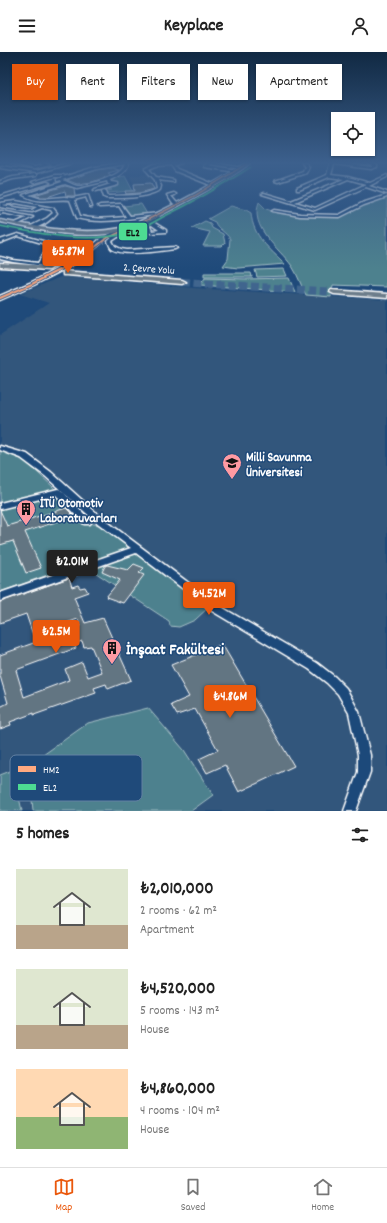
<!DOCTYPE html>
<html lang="en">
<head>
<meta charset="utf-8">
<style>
  :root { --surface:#fff; --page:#f6f6f6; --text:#222; --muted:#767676; --line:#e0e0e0; --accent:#ea580c }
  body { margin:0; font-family:Dekko,sans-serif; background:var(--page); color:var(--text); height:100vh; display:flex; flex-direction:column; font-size:15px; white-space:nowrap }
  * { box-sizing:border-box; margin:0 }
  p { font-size:13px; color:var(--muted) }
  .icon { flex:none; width:22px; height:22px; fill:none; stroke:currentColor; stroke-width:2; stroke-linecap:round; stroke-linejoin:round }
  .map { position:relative; height:759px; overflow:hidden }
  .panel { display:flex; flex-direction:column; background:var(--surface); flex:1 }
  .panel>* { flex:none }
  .banner { position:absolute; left:12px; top:12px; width:363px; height:36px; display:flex; gap:8px }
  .tools { position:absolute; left:331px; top:60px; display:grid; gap:8px }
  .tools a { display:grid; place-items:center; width:44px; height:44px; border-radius:0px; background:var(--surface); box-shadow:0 1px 3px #0004; font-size:20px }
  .price { position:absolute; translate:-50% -34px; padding:0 9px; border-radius:4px; background:var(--accent); color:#fff; font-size:13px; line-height:26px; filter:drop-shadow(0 1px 2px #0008) }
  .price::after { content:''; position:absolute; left:50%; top:24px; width:12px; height:9px; margin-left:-6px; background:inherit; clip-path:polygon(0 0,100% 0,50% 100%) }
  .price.on { background:#222; color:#fff }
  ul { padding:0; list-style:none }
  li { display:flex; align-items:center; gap:12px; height:100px; padding:0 16px }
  li span { display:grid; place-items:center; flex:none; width:112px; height:80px; border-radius:0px; color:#555 }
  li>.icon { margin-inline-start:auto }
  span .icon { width:48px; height:48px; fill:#fffc; stroke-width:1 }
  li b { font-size:17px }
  h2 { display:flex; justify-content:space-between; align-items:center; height:48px; padding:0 16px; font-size:17px }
  .tag { padding:0 14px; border-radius:0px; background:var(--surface); box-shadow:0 1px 3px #0004; font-size:14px; line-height:36px }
  .tag.on { background:var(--accent); color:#fff }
  header { display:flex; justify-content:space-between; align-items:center; height:52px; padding:0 16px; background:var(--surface); font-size:18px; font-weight:700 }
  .dock { display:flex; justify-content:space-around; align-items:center; height:56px; border-top:1px solid var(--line); background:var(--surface); font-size:11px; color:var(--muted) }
  .dock a { display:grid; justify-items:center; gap:2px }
  .dock .on { color:var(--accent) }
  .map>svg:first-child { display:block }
  .built { fill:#33577c }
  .green { fill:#4d818e; stroke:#a6c0c6 }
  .building { fill:#627482; stroke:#fff; fill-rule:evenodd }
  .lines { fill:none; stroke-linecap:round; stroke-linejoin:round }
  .highway-tunnel { stroke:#41658e; stroke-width:8; stroke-dasharray:8 3.5; stroke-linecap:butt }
  .minor-casing { stroke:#fff; stroke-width:3 }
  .major-casing { stroke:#fff; stroke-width:3 }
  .highway-casing { stroke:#fff; stroke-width:3 }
  .minor { fill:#1f4a7a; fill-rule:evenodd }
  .major { fill:#6c7d8b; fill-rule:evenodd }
  .highway { fill:#6c7d8b; fill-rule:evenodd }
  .bus-1-far1-casing { stroke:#1f4a7a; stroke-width:3 }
  .bus-1-casing { stroke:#1f4a7a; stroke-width:4 }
  .bus-2-casing { stroke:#1f4a7a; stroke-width:3 }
  .bus-1-far1 { stroke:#ffa980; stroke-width:1.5 }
  .bus-1 { stroke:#ffa980; stroke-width:2 }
  .bus-2 { stroke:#4ddb92; stroke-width:1.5 }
  .labels { text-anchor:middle; stroke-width:3; stroke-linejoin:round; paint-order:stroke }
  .far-street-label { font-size:11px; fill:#fff; stroke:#1f4a7a }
  .poi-label { font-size:13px; font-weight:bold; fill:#fff; stroke:#1f4a7a; text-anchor:start }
  .near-poi-label { font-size:16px; font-weight:bold; fill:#fff; stroke:#1f4a7a; text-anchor:start }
  .key { fill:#1f4a7a; stroke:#6280a2; stroke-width:1 }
  .key-label { font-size:11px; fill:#fff }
  .line-badge { stroke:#1f4a7a; stroke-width:1.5 }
  .pale-badge-label { font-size:11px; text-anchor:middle; font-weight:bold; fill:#111 }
</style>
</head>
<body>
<header><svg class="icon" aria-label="menu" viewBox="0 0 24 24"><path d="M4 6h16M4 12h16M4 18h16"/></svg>Keyplace<svg class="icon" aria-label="person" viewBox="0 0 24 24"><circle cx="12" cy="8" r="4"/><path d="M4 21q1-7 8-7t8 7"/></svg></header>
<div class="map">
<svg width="387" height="759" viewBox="0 0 387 759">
  <rect width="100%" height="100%" fill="#1f4a7a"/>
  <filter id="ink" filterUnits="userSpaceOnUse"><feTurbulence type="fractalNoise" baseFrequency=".025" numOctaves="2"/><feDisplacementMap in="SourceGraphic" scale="8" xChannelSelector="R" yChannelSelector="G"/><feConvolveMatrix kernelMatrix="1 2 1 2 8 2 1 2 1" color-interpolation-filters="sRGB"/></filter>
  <g filter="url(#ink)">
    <path class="built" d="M149 122 154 130 134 132 130 124Z
      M63 224 193 236 387 248V759H0V283L49 251 20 242Z"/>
    <path class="green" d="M125 124 133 139 107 141V139L112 138 107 137 119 134 117 131 111 130 110 127Z
      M387 145V235L333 233 331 245 306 243C301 234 298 223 292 214 279 196 249 176 259 150L266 157 272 159 315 165H339L364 152Z
      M141 152 147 162 129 164 124 154Z
      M231 154 246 158 251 161C253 185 269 196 285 212L238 216 223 214 228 207 230 187C226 180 217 177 215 170L208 167Z
      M205 169 210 171 212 176 223 182 225 191 222 194H203L210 180 192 176Z
      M284 217 287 224 257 225 255 218Z
      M204 221H251L252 225H204Z
      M205 226 246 227 289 226 295 240 200 233Z
      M0 398 25 409 93 472 99 473 130 494 210 554 195 568 179 575 170 574 169 569 81 511 0 540Z
      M148 656 184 698 213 743 191 759H33L29 713 88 671Z
      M13 718 22 759H0V723Z"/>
    <path class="building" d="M112 116 119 118 108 121 111 123 92 130 77 132 67 128 97 118Z
      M151 131 154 137 139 141 126 142 125 139H135L134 132Z
      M65 134 74 136 75 144H66L65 139 47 145H41L34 143Z
      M66 456 73 463H71V465L25 480 41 516 26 521 13 489 0 493V458L7 474Z
      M134 512 144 516 139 521 144 523 123 551 106 545 120 528 102 520 105 514 107 513 128 518Z
      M69 526 72 535 78 533 80 536 85 535 88 540 74 545 85 571 103 566 131 628 108 637 106 632 94 636 96 641 34 663V661L10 670 11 673 0 677V655L8 651 0 624V603L53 584 51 577 33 583 26 562 0 571V550ZM78 567 81 574 76 575 77 578 69 581 66 571ZM82 589 84 595 91 594 102 620 88 625 82 610 65 617 69 628 24 645 16 618 76 596 74 592Z
      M222 592 294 714 239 740 225 713 207 721 199 707 218 698 195 657 177 663 171 653 189 645 171 613Z"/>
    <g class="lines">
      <path class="highway-tunnel" d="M49 216 68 218
        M182 230 334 240"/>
      <g class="minor-casing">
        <path id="minor" d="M11 111H17L34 115 43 113 38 111H44L50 113 34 117Z
          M68 111H73L36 121 0 116 1 114 36 119Z
          M120 111H129C126 120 119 124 110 128L111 130 118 131V133L96 139 94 138 95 137 111 132H108L107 129 77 136 65 132 29 143 41 147 64 145 72 146 88 143 92 155H90L86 145 74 148 80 164C95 168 110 166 126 165L119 154 99 155 98 154 100 153 121 152 130 164 159 161 160 166 153 170 166 178V180L150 181 148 180 145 171 157 164 156 163C130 166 103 173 77 166L70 148C52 146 41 153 23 143L62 130 61 128 57 129V127L95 115ZM125 112C124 115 122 118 119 120 113 125 85 135 77 134 72 133 67 129 62 128L97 117ZM149 172V171L159 178 152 179Z
          M169 111H182L174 113 177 117 216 133 213 134 175 119 171 113 156 114 149 117 156 125 174 128V130L158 128 161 134 160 138C143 147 125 146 106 146L104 145 102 139 104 138 106 139 108 144C125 143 142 145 157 137L155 128 145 117 154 112Z
          M208 111H215L243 116 241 117 211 112 208 113 237 118V120H236L204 115V113Z
          M302 111H306L309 115 306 121 278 130 275 129 303 119 305 115Z
          M330 111H341L371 115 373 114 368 111H372L377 113V115L371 117 334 112 331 123 348 125 370 131 387 123V125L369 134 387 140V142L366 135 315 158 262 142 264 141 291 149 344 127 329 125 299 138H297V136L327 123ZM348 127 366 132 315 156 295 150Z
          M35 122H36V124L13 127 0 131V129L13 125Z
          M55 123H63L65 124 63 125H55L34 131 32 130Z
          M47 130 50 131 0 146V144Z
          M174 141 176 142 175 143 171 144 176 150 179 152V154L173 152 167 143Z
          M387 143V145L364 153 340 165 300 164 272 159 274 158 300 162 339 163 362 151Z
          M16 149 53 156 57 161C51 168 41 176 31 176V174L47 166 53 161 51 158 42 156 32 160 0 155V151ZM16 151 37 155 32 158 2 153Z
          M0 159H2L33 165 17 173H15V171L27 166 3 161 0 162Z
          M134 176 136 177 138 184H134L132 179 118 185 112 189 115 194 121 197 127 198 175 195 177 196 175 197C161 199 123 205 112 197 110 195 109 192 108 189L114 184 105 188 80 209 34 233 0 248V244L30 231 59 216 13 210 0 207V205L13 208 38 211 46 198 52 194 18 184 0 191V188L18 182 64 195H91L101 186 120 177 124 178 117 182ZM56 195 64 197H88L76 207 64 214 43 211 50 200Z
          M0 394 27 402 51 420 101 465 218 553 317 611 335 625 346 636 359 660 370 703V720L356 759H344L358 720V703L349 661 338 642 327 631 309 617 212 559 136 501 0 549V541L131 496 95 469 45 424 21 406 0 398Z
          M58 437 61 438 90 468 91 470 90 472H84L56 443 0 457V451Z"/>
      </g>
      <g class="major-casing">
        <path id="major" d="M246 111H250C233 126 210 137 190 148 170 158 149 172 127 178 86 190 40 178 0 170V168C39 175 81 184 121 176 133 174 144 167 155 162 186 147 217 130 246 111Z"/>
      </g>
      <g class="highway-casing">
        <path id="highway" d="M0 211 49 214 52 216 49 218 0 215Z
          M63 219 182 228 186 230 182 232 66 223H63Z
          M331 238 387 242V246L334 242 330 240Z"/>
      </g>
      <use href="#minor" class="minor"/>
      <use href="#major" class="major"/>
      <use href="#highway" class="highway"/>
      <g class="bus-1-far1-casing">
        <path id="bus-1-far1" d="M105 187 141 171 196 143 248 111"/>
      </g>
      <g class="bus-1-casing">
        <path id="bus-1" d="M0 246 32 232 78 208 107 186"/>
      </g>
      <g class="bus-2-casing">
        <path id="bus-2" d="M0 174C40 182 84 191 124 182 138 179 151 172 163 165 194 150 223 133 251 115"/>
      </g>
      <use href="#bus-1-far1" class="bus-1-far1"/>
      <use href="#bus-1" class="bus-1"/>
      <use href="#bus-2" class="bus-2"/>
    </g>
  </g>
  <linearGradient id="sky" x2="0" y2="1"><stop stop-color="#112943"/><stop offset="0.51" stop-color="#3c608d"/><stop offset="1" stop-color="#3c608d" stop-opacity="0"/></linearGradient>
  <rect width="387" height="217" fill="url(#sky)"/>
  <defs>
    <g id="university-pin" transform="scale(1)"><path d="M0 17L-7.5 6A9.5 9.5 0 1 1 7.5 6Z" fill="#ff9aa2" stroke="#1f4a7a"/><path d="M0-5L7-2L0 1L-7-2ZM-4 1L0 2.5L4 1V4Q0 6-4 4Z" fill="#111"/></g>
    <g id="building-pin" transform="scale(1)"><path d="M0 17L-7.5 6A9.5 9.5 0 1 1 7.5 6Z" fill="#ff9aa2" stroke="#1f4a7a"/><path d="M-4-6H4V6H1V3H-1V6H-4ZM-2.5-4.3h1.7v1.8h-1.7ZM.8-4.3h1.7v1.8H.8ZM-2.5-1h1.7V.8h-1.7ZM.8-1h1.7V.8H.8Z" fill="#111"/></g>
  </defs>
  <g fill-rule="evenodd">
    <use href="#university-pin" x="232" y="411"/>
    <use href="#building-pin" x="26" y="457"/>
    <use href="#building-pin" x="112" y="596"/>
  </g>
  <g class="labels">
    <g class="far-street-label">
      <text transform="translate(149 216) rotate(4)" y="4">2. Çevre Yolu</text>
    </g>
    <g class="poi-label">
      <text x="246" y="409">Milli Savunma<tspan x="246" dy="15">Üniversitesi</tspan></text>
      <text x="40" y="455">İTÜ Otomotiv<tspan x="40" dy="15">Laboratuvarları</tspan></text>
    </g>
    <g class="near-poi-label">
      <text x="126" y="602">İnşaat Fakültesi</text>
    </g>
  </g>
  <rect x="10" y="703" width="132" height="46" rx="6" class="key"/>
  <rect x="18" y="714" width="18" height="6" fill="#ffa980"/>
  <rect x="18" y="732" width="18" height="6" fill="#4ddb92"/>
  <g class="key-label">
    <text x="43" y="721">HM2</text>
    <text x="43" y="739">EL2</text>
  </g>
  <rect class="line-badge" x="118" y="170" width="30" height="19" rx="4" fill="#4ddb92"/>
  <g class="pale-badge-label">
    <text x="133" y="184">EL2</text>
  </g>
</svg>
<div class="tools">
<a><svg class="icon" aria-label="locate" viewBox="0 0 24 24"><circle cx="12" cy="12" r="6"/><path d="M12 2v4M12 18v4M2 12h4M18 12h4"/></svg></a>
</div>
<b class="price" style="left:68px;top:222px">₺5.87M</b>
<b class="price on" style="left:72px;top:532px">₺2.01M</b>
<b class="price" style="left:209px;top:564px">₺4.52M</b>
<b class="price" style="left:56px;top:602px">₺2.5M</b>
<b class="price" style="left:230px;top:667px">₺4.86M</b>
<div class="banner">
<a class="tag on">Buy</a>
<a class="tag">Rent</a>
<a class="tag">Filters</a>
<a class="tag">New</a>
<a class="tag">Apartment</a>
</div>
</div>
<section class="panel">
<h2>5 homes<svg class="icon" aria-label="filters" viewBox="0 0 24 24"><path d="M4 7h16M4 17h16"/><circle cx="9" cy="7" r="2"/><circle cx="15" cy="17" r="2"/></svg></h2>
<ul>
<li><span style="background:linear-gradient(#dfe7d0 70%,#b9a48a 0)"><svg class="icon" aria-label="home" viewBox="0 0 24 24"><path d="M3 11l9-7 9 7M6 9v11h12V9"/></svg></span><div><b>₺2,010,000</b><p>2 rooms · 62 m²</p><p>Apartment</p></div></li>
<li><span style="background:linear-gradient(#dfe7d0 70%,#b9a48a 0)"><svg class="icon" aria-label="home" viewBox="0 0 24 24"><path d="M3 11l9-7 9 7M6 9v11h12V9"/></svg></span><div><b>₺4,520,000</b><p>5 rooms · 143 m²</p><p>House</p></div></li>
<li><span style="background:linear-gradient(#ffd9b3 60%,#8fb573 0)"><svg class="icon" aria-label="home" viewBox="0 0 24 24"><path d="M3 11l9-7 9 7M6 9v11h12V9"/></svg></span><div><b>₺4,860,000</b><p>4 rooms · 104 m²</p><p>House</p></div></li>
</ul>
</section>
<nav class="dock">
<a class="on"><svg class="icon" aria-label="map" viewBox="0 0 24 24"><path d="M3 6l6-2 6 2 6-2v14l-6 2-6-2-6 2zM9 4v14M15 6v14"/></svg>Map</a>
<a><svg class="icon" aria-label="saved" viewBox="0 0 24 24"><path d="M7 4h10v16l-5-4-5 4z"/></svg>Saved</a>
<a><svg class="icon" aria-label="home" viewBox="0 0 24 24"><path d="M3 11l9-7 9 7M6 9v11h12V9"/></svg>Home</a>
</nav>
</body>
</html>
